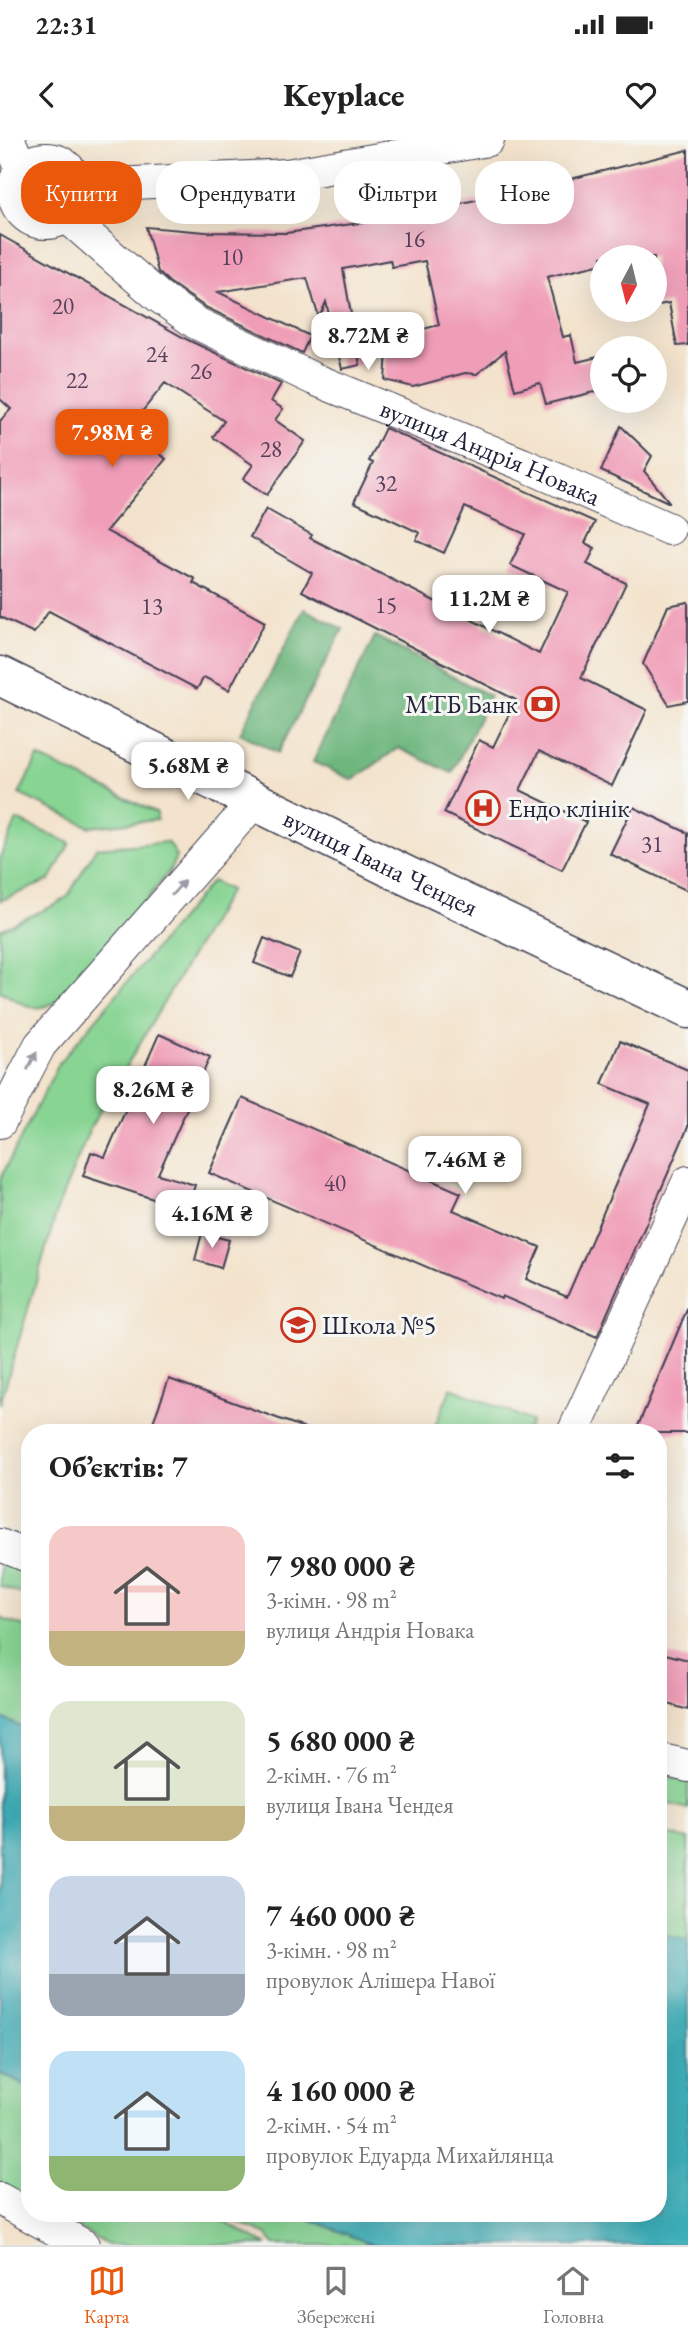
<!DOCTYPE html>
<html lang="uk">
<head>
<meta charset="utf-8">
<style>
  :root { --surface:#fff; --page:#f6f6f6; --text:#222; --muted:#767676; --line:#e0e0e0; --accent:#ea580c }
  body { margin:0; font-family:"EB Garamond",serif; background:var(--page); color:var(--text); height:100vh; display:flex; flex-direction:column; font-size:26px; white-space:nowrap }
  * { box-sizing:border-box; margin:0 }
  p { font-size:23px; color:var(--muted) }
  .icon { flex:none; width:38px; height:38px; fill:none; stroke:currentColor; stroke-width:2; stroke-linecap:round; stroke-linejoin:round }
  .map { position:relative; flex:1; overflow:hidden }
  .panel { position:absolute; left:21px; top:1284px; width:646px; height:798px; display:flex; flex-direction:column; background:var(--surface); border-radius:28px; box-shadow:0 7px 28px #0002 }
  .panel>* { flex:none }
  .top-card { position:absolute; left:21px; top:21px; width:648px; height:63px; display:flex; gap:14px }
  .needle { width:46px; rotate:187deg }
  .controls { position:absolute; left:590px; top:105px; display:grid; gap:14px }
  .controls a { display:grid; place-items:center; width:77px; height:77px; border-radius:50%; background:var(--surface); box-shadow:0 7px 28px #0002; font-size:35px }
  .price { position:absolute; translate:-50% -60px; padding:0 16px; border-radius:14px; background:#fff; color:#222; font-size:23px; line-height:46px; filter:drop-shadow(0 2px 4px #0008) }
  .price::after { content:''; position:absolute; left:50%; top:42px; width:21px; height:16px; margin-left:-10px; background:inherit; clip-path:polygon(0 0,100% 0,50% 100%) }
  .price.active { background:var(--accent); color:#fff }
  ul { padding:0; list-style:none }
  li { display:flex; align-items:center; gap:21px; height:175px; padding:0 28px }
  li span { display:grid; place-items:center; flex:none; width:196px; height:140px; border-radius:21px; color:#555 }
  li>.icon { margin-inline-start:auto }
  span .icon { width:84px; height:84px; fill:#fffc; stroke-width:1 }
  li b { font-size:30px }
  h2 { display:flex; justify-content:space-between; align-items:center; height:84px; padding:0 28px; font-size:30px }
  .chip { padding:0 24px; border-radius:28px; background:var(--surface); box-shadow:0 7px 28px #0002; font-size:24px; line-height:63px }
  .chip.active { background:var(--accent); color:#fff }
  .status { display:flex; justify-content:space-between; align-items:center; height:49px; padding:0 35px; background:var(--surface); direction:ltr }
  .status svg { height:19px; fill:currentColor }
  header { display:flex; justify-content:space-between; align-items:center; height:91px; padding:0 28px; background:var(--surface); font-size:32px; font-weight:800 }
  .tabs { display:flex; justify-content:space-around; align-items:center; height:98px; border-top:2px solid var(--line); background:var(--surface); font-size:19px; color:var(--muted) }
  .tabs a { display:grid; justify-items:center; gap:4px }
  .tabs .active { color:var(--accent) }
  .map>svg:first-child { display:block }
  .green { fill:#87d493; stroke:#547b67; stroke-width:2 }
  .forest { fill:#6db67d; stroke:#486c5c; stroke-width:2 }
  .water { fill:#3cadb7; stroke:#2f6879; stroke-width:2 }
  .building { fill:#f09db7 }
  .lines { fill:none; stroke-linecap:round; stroke-linejoin:round }
  .street-casing { stroke:#413f51; stroke-width:34 }
  .secondary-casing { stroke:#413f51; stroke-width:41 }
  .street { stroke:#fff; stroke-width:32 }
  .secondary { stroke:#fff; stroke-width:38 }
  .oneway { fill:#9c9ca7 }
  .labels { text-anchor:middle; stroke-width:6; stroke-linejoin:round; paint-order:stroke }
  .number-label { font-size:23px; fill:#56415a }
  .street-label { font-size:26px; fill:#22223b; stroke:#f6f6f2 }
  .poi-label { font-size:26px; fill:#22223b; stroke:#f6f6f2; text-anchor:start }
</style>
</head>
<body>
<div class="status"><b>22:31</b><svg viewBox="0 0 49 12"><path d="M0 12V9h3v3zM5 12V6h3v6zM10 12V3h3v9zM15 12V0h3v12zM26 1h20v11H26zM47 4h2v5h-2z"/></svg></div>
<header><svg class="icon" aria-label="back" viewBox="0 0 24 24"><path d="M15 5l-7 7 7 7"/></svg>Keyplace<svg class="icon" aria-label="heart" viewBox="0 0 24 24"><path d="M12 20l-8-8c-3-5 5-10 8-4 3-6 11-1 8 4z"/></svg></header>
<div class="map">
<svg width="688" height="2105" viewBox="0 0 688 2105">
  <rect width="100%" height="100%" fill="#f6f6f2"/>
  <filter id="ink" filterUnits="userSpaceOnUse"><feTurbulence type="fractalNoise" baseFrequency=".0143" numOctaves="2"/><feDisplacementMap in="SourceGraphic" scale="14" xChannelSelector="R" yChannelSelector="G"/><feConvolveMatrix kernelMatrix="1 2 1 2 8 2 1 2 1" color-interpolation-filters="sRGB"/></filter>
  <filter id="wash" filterUnits="userSpaceOnUse"><feTurbulence type="fractalNoise" baseFrequency=".00686" numOctaves="4" result="noise"/><feDisplacementMap in="SourceGraphic" scale="28" xChannelSelector="R" yChannelSelector="G"/><feGaussianBlur stdDeviation="1.57" result="paint"/><feColorMatrix in="noise" values="0 0 0 0 0 0 0 0 0 0 0 0 0 0 0 0 0 1.4 0 .05"/><feComposite in="paint" operator="in"/></filter>
  <g filter="url(#wash)">
    <rect width="100%" height="100%" fill="#f3e3cc"/>
    <path class="green" d="M38 617 157 673V680L90 687 19 654Z
      M17 680 70 703 50 740 0 761V717Z
      M167 702 172 707 176 717 170 730 145 762 56 862C31 875 23 863 0 851V790L55 765 68 756 96 708Z
      M212 741 230 750 90 988 59 1064 0 1264V1039L59 923Z
      M451 1248 531 1281 526 1293H432Z
      M0 1421 30 1432V1457L0 1446Z
      M0 1478 30 1489V1591L0 1577Z
      M658 1634 688 1641V1669L658 1661Z
      M658 1692 688 1699V1800L658 1793Z
      M0 1933 30 1949V2060L0 2043Z
      M54 2074H210L267 2105H108Z
      M220 2074H297L373 2105H274L267 2095Z"/>
    <path class="forest" d="M304 469 343 489 278 613 240 593Z
      M375 496 490 556 452 633 398 608 353 640 313 622Z"/>
    <path class="water" d="M0 1577 30 1591V1949L0 1933Z
      M658 1793 688 1800V2105H373L297 2074H658Z"/>
    <g id="blocks">
      <path class="building" d="M688 10V205L677 206 669 163 654 166V117H602V124L547 137 563 197 571 195 577 222 602 216V250L546 264 540 243 515 250 505 211 477 234 465 233 413 247 385 240 388 198 439 185 425 121 392 127 390 120 343 129 360 225 342 229 326 162 319 178 307 138 218 152 310 196 302 213 205 167 169 142 158 132 146 87 206 92 286 93 382 80 542 46Z
        M0 95 188 200 281 244 271 261 283 269 275 280 305 301 267 355 243 339 253 325 213 297 224 281 165 243 129 288 166 319 106 391 195 439 193 443 265 482 229 550 204 537 197 549 49 471 34 493 0 477V281L11 269 0 259Z
        M621 286 652 316 644 331 670 363 601 331Z
        M385 288 595 382 585 403 595 408 587 424 626 443 581 538 647 570 612 646 539 611 520 650 586 682 562 730 444 673 479 600 493 607 516 560 302 451 312 433 250 397 266 369 312 395 310 398 539 514 568 452 510 425 525 394 465 367 444 413 416 400 420 393 354 362 373 323 369 321Z
        M688 462V561L669 565 643 524 668 466Z
        M633 667 688 693V751L610 714Z
        M264 798 300 813 290 837 254 823Z
        M159 894 210 917 158 1034 195 1045 187 1070 83 1036 91 1012 105 1017Z
        M620 901 688 930V987L597 1197 502 1156 501 1159 209 1033 242 958 461 1053 453 1070 540 1107 526 1139 567 1157 650 964 602 944Z
        M202 1093 229 1100 221 1128 195 1120Z
        M688 1167V1293H635Z
        M169 1239 310 1290V1293H149Z
        M658 1512 688 1520V1570L658 1561Z"/>
    </g>
  </g>
  <g filter="url(#ink)">
    <use href="#blocks" fill-opacity="0" stroke="#413f51" stroke-width="2"/>
    <g class="lines">
      <g class="street-casing">
        <g id="street">
          <path d="M9 0 22 30"/>
          <circle cx="46" cy="51" r="32"/>
          <path d="M77 46 287 35 488 0"/>
          <path id="s1" d="M66 76 158 156 196 183 314 239 522 324 669 389"/>
          <path d="M0 982 40 905 254 662"/>
          <path d="M573 1293 688 1042"/>
          <path d="M0 1405 30 1417"/>
          <path d="M658 1619 688 1626"/>
          <path d="M0 2059 83 2105"/>
        </g>
      </g>
      <g class="secondary-casing">
        <g id="secondary">
          <path id="s2" d="M0 536 403 734 688 869"/>
        </g>
      </g>
      <use href="#street" class="street"/>
      <use href="#secondary" class="secondary"/>
    </g>
    <defs><path id="oneway-solid" d="M-6-.8H1V-3.2L6.5 0L1 3.2V.8H-6Z" transform="scale(1.75)"/></defs>
    <g class="oneway">
      <use href="#oneway-solid" transform="translate(178 748) rotate(-49)"/>
      <use href="#oneway-solid" transform="translate(32 921) rotate(-62)"/>
    </g>
  </g>
  <defs>
    <g id="bank-ring" transform="scale(1.75)"><circle r="9.5" fill="#f6f6f2" stroke="#c8321e" stroke-width="1.5"/><path d="M-6-4H6V4H-6ZM0-2.3a2.3 2.3 0 1 0 0 4.6a2.3 2.3 0 1 0 0-4.6Z" fill="#c8321e"/></g>
    <g id="hospital-ring" transform="scale(1.75)"><circle r="9.5" fill="#f6f6f2" stroke="#c8321e" stroke-width="1.5"/><path d="M-5-5h3v3.5h4V-5h3V5h-3V1.5h-4V5h-3Z" fill="#c8321e"/></g>
    <g id="school-ring" transform="scale(1.75)"><circle r="9.5" fill="#f6f6f2" stroke="#c8321e" stroke-width="1.5"/><path d="M0-5L7-2L0 1L-7-2ZM-4 1L0 2.5L4 1V4Q0 6-4 4Z" fill="#c8321e"/></g>
  </defs>
  <g fill-rule="evenodd">
    <use href="#bank-ring" x="542" y="564"/>
    <use href="#hospital-ring" x="483" y="668"/>
    <use href="#school-ring" x="298" y="1185"/>
  </g>
  <g class="labels">
    <g class="number-label">
      <text x="414" y="107">16</text>
      <text x="232" y="125">10</text>
      <text x="63" y="174">20</text>
      <text x="157" y="222">24</text>
      <text x="201" y="239">26</text>
      <text x="77" y="248">22</text>
      <text x="271" y="317">28</text>
      <text x="386" y="351">32</text>
      <text x="386" y="473">15</text>
      <text x="152" y="474">13</text>
      <text x="652" y="712">31</text>
      <text x="335" y="1051">40</text>
    </g>
    <g class="street-label">
      <text dy="9" stroke="none"><textPath href="#s1" startOffset="490">вулиця Андрія Новака</textPath></text>
      <text dy="9" stroke="none"><textPath href="#s2" startOffset="424">вулиця Івана Чендея</textPath></text>
    </g>
    <g class="poi-label">
      <text x="518" y="573" text-anchor="end">МТБ Банк</text>
      <text x="508" y="677">Ендо клінік</text>
      <text x="322" y="1194">Школа №5</text>
    </g>
  </g>
</svg>
<div class="controls">
<a><svg class="needle" viewBox="-14 -14 28 28"><path d="M0-13l5 13h-10z" fill="#e53935"/><path d="M0 13l5-13h-10z" fill="#767676"/></svg></a>
<a><svg class="icon" aria-label="locate" viewBox="0 0 24 24"><circle cx="12" cy="12" r="6"/><path d="M12 2v4M12 18v4M2 12h4M18 12h4"/></svg></a>
</div>
<b class="price" style="left:368px;top:232px">8.72M ₴</b>
<b class="price active" style="left:112px;top:329px">7.98M ₴</b>
<b class="price" style="left:489px;top:495px">11.2M ₴</b>
<b class="price" style="left:188px;top:662px">5.68M ₴</b>
<b class="price" style="left:153px;top:986px">8.26M ₴</b>
<b class="price" style="left:465px;top:1056px">7.46M ₴</b>
<b class="price" style="left:212px;top:1110px">4.16M ₴</b>
<div class="top-card">
<a class="chip active">Купити</a>
<a class="chip">Орендувати</a>
<a class="chip">Фільтри</a>
<a class="chip">Нове</a>
</div>
<section class="panel">
<h2>Об’єктів: 7<svg class="icon" aria-label="filters" viewBox="0 0 24 24"><path d="M4 7h16M4 17h16"/><circle cx="9" cy="7" r="2"/><circle cx="15" cy="17" r="2"/></svg></h2>
<ul>
<li><span style="background:linear-gradient(#f6c9c9 75%,#c2b280 0)"><svg class="icon" aria-label="home" viewBox="0 0 24 24"><path d="M3 11l9-7 9 7M6 9v11h12V9"/></svg></span><div><b>7 980 000 ₴</b><p>3-кімн. · 98 m²</p><p>вулиця Андрія Новака</p></div></li>
<li><span style="background:linear-gradient(#dfe7d0 75%,#c2b280 0)"><svg class="icon" aria-label="home" viewBox="0 0 24 24"><path d="M3 11l9-7 9 7M6 9v11h12V9"/></svg></span><div><b>5 680 000 ₴</b><p>2-кімн. · 76 m²</p><p>вулиця Івана Чендея</p></div></li>
<li><span style="background:linear-gradient(#c9d6e8 70%,#9aa5b1 0)"><svg class="icon" aria-label="home" viewBox="0 0 24 24"><path d="M3 11l9-7 9 7M6 9v11h12V9"/></svg></span><div><b>7 460 000 ₴</b><p>3-кімн. · 98 m²</p><p>провулок Алішера Навої</p></div></li>
<li><span style="background:linear-gradient(#bfe0f5 75%,#8fb573 0)"><svg class="icon" aria-label="home" viewBox="0 0 24 24"><path d="M3 11l9-7 9 7M6 9v11h12V9"/></svg></span><div><b>4 160 000 ₴</b><p>2-кімн. · 54 m²</p><p>провулок Едуарда Михайлянца</p></div></li>
</ul>
</section>
</div>
<nav class="tabs">
<a class="active"><svg class="icon" aria-label="map" viewBox="0 0 24 24"><path d="M3 6l6-2 6 2 6-2v14l-6 2-6-2-6 2zM9 4v14M15 6v14"/></svg>Карта</a>
<a><svg class="icon" aria-label="saved" viewBox="0 0 24 24"><path d="M7 4h10v16l-5-4-5 4z"/></svg>Збережені</a>
<a><svg class="icon" aria-label="home" viewBox="0 0 24 24"><path d="M3 11l9-7 9 7M6 9v11h12V9"/></svg>Головна</a>
</nav>
</body>
</html>
